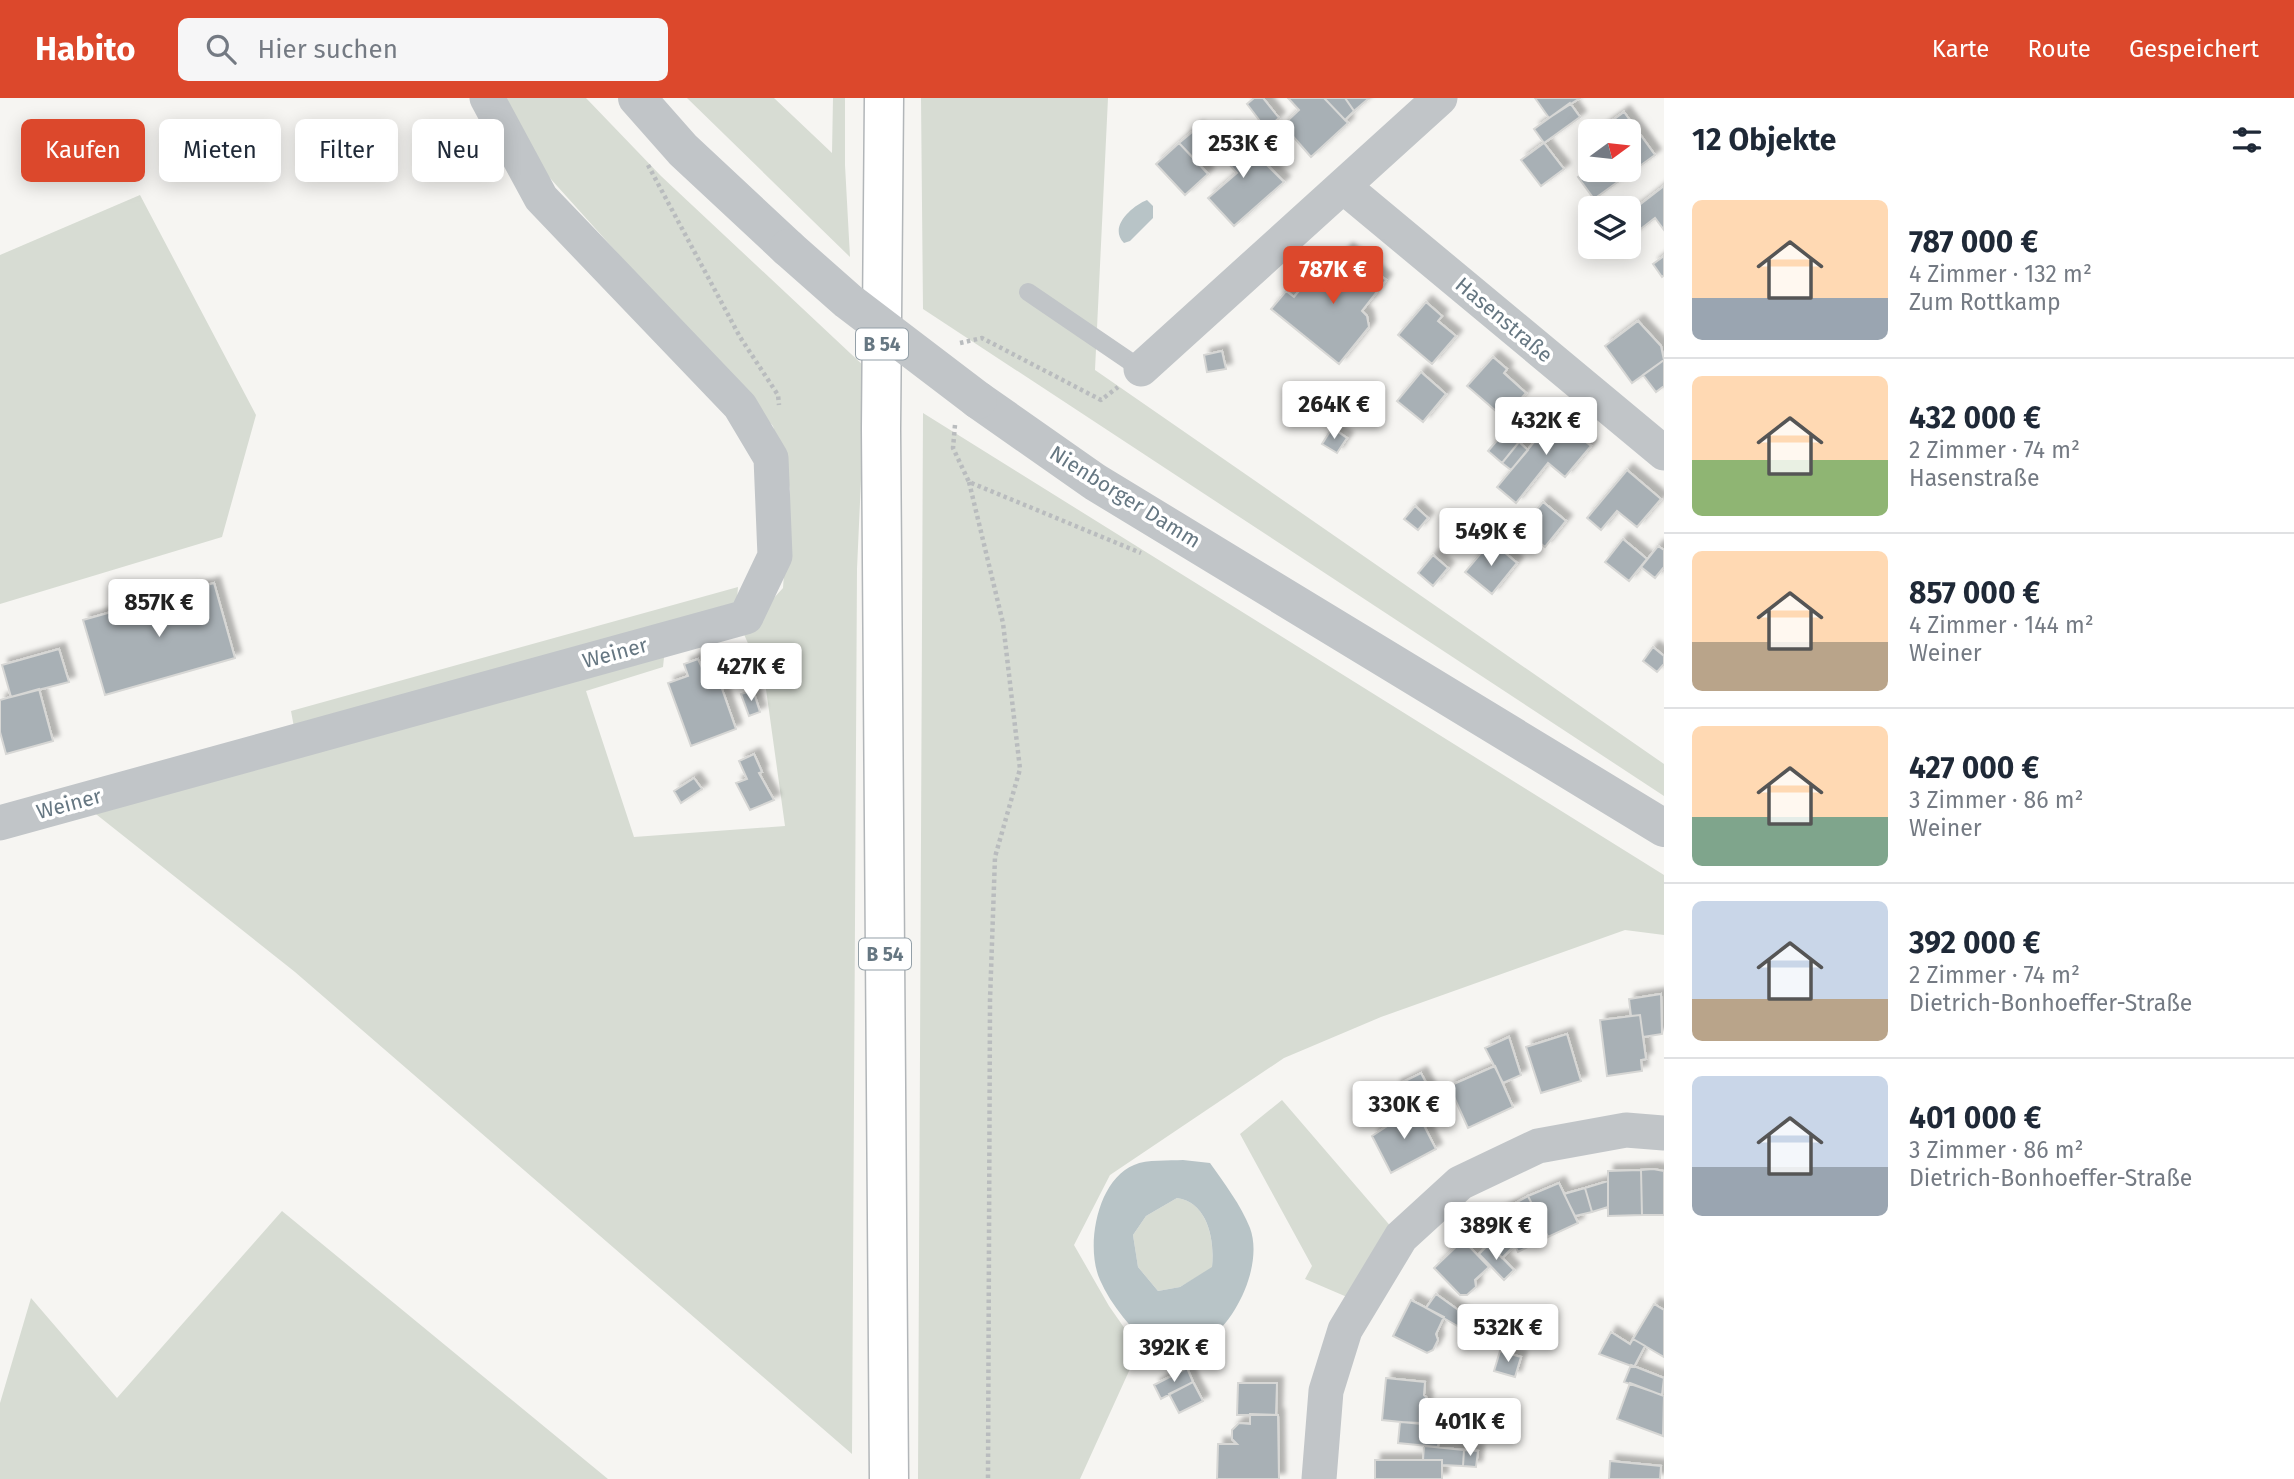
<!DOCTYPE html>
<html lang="de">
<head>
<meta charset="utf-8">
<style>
  :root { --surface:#fff; --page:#f6f6f7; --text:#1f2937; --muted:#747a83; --line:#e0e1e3; --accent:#dc482c }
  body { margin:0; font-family:"Fira Sans",sans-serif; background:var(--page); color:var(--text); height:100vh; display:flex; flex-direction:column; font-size:26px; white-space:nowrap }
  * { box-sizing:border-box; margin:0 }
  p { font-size:23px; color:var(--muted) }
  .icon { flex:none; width:38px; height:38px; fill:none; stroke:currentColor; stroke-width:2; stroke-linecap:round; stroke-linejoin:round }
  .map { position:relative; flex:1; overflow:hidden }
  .details { display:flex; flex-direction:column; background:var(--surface); width:630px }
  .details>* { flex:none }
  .hud { position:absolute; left:21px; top:21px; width:665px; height:63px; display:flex; gap:14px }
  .needle { width:46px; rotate:75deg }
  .tools { position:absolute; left:1578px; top:21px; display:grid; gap:14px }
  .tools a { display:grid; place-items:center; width:63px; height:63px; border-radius:10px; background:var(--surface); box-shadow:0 4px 18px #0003; font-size:35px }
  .price { position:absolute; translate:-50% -60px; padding:0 16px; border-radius:7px; background:#fff; color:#222; font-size:23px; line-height:46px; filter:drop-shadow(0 2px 4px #0008) }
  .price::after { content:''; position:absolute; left:50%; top:42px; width:21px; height:16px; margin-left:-10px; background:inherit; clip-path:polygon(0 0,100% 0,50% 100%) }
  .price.selected { background:var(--accent); color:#fff }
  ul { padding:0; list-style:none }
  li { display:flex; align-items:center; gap:21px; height:175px; padding:0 28px }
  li+li { border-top:2px solid var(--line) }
  li span { display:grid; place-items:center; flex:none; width:196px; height:140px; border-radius:10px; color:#555 }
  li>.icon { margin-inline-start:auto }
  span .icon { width:84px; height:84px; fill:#fffc; stroke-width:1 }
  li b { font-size:30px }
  h2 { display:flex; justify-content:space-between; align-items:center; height:84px; padding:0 28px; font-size:30px }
  .chip { padding:0 24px; border-radius:10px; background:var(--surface); box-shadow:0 4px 18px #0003; font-size:24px; line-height:63px }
  .chip.selected { background:var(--accent); color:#fff }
  header { display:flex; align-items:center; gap:42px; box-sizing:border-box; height:98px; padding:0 35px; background:var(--accent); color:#fff }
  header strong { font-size:33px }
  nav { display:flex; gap:38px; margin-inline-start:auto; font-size:24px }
  .search { width:490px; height:63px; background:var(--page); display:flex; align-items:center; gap:18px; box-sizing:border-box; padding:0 24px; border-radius:10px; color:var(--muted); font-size:26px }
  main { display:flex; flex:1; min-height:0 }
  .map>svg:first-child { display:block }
  .green { fill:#d7dcd3 }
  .water { fill:#b8c4c7; fill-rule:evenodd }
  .building { fill:#a8b0b5; stroke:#d7d7d5; stroke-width:2; filter:url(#shadow) }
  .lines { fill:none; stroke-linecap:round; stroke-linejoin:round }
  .trunk-casing { stroke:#b2b6b9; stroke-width:41 }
  .path { stroke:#b9bcbe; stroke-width:4.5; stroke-dasharray:3.5 3.5; stroke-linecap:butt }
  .service { stroke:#c1c5c8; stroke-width:18 }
  .minor { stroke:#c1c5c8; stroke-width:35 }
  .tertiary { stroke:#c1c5c8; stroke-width:38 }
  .trunk { stroke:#fff; stroke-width:38 }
  .tertiary-bridge { stroke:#c1c5c8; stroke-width:38 }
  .labels { text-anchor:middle; stroke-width:7; stroke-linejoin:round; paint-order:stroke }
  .shield { fill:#fff; stroke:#94a0a8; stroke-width:2 }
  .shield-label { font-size:19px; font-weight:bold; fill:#667782 }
  .street-label { font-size:21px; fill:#667782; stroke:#fff }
</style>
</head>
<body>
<header>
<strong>Habito</strong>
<div class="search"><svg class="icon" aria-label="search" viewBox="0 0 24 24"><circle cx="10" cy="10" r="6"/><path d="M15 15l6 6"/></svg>Hier suchen</div>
<nav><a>Karte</a><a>Route</a><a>Gespeichert</a></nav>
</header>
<main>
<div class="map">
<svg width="1664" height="1381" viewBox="0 0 1664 1381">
  <defs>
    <filter id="shadow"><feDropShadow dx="6" dy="-6" stdDeviation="2" flood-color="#0004"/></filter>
  </defs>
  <rect width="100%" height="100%" fill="#f6f5f2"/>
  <path class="green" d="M496 0H586L661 78 866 270 857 471 852 1356 295 874 87 709 298 651 291 613 738 489 736 514 667 531 663 569 586 593 634 739 785 728 765 584 743 534 783 490 790 391 773 328 531 59Z
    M687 0H774L832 55 833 0H845V67L850 159Z
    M921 0H1108L1095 272 1664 666V698L923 211Z
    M140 97 256 317 222 439 0 506V157Z
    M923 315 1664 777V837L1625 832 1381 919 1284 960 1110 1077 1074 1147 1109 1208 1139 1251 1080 1381H918Z
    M1282 1002 1393 1131 1347 1199 1305 1181 1312 1168 1240 1036Z
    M1177 1100C1208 1104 1215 1143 1212 1170L1180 1189 1158 1193 1138 1169 1133 1137 1146 1118Z
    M282 1113 608 1381H0V1305L31 1200 117 1300Z"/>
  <path class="water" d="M1147 102 1153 108V120L1130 143 1124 145C1108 129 1132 108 1147 102Z
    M1183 1062 1210 1065C1224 1085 1241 1107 1250 1130 1263 1165 1238 1220 1209 1241 1191 1254 1172 1253 1152 1252 1133 1231 1111 1208 1100 1182 1085 1149 1097 1082 1134 1067 1147 1061 1169 1063 1183 1062ZM1177 1100C1208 1104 1215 1143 1212 1169L1180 1189 1158 1193 1138 1169 1133 1137 1146 1118Z"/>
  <path class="building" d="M1254 0H1263L1279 20 1266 31 1247 6Z
    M1288 0H1324L1348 25 1311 59 1283 27 1299 12Z
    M1324 0H1345L1354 13 1345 22Z
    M1345 0H1368V1L1354 13Z
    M1535 0H1580L1549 20Z
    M1570 5 1580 19 1544 45 1534 31Z
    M1624 14 1655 57 1594 101 1578 79 1591 70 1629 72V33H1598Z
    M1197 30 1218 53 1201 68 1179 45Z
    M1231 31 1284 84 1234 128 1208 100 1237 75 1213 48Z
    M1179 45 1208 76 1185 97 1156 66Z
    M1544 45 1564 71 1541 88 1521 62Z
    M1664 88V132L1655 120 1633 137 1629 133V115Z
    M1347 151 1386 182 1362 213 1367 218 1369 229 1339 266 1271 211 1286 193 1294 199 1314 175 1322 181Z
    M1664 158V177L1662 179 1653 166Z
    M1426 204 1442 218 1438 223 1456 238 1432 266 1398 237Z
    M1638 223 1661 248 1664 262 1632 285 1605 248Z
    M1222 253 1226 271 1207 274 1204 257Z
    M1493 259 1507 271 1504 275 1526 295 1504 320 1467 288Z
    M1664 262V288L1656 294 1643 277Z
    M1421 274 1446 296 1423 324 1397 303Z
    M1558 315 1573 327 1570 331 1591 348 1565 379 1548 365 1516 405 1497 389Z
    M1332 330 1347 340 1337 355 1322 346Z
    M1505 333 1519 344 1502 365 1488 353Z
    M1519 344 1528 352 1511 372 1502 365Z
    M1627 372 1661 401 1637 429 1617 413 1601 432 1587 420Z
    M1543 404 1566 423 1545 449 1522 430Z
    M1415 408 1428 420 1418 432 1404 421Z
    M1623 441 1647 461 1629 483 1605 464Z
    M1491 443 1517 465 1492 496 1465 474Z
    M1658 448 1664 452V469L1655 480 1641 469Z
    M1433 457 1448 470 1433 488 1418 475Z
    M214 485 235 560 105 597 83 522Z
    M1653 549 1664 558V566L1657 574 1643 563Z
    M59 551 69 584 11 599 2 567Z
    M698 561 703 572 714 568 736 631 691 648 668 585 688 578 684 566Z
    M39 591 53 643 6 656 0 634V602Z
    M753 592 760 614 749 618 741 596Z
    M754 656 762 674 759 675 774 702 750 712 736 685 747 681 739 663Z
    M694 680 702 691 681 705 674 693Z
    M1661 896 1662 936 1643 939 1640 917 1631 918 1629 901Z
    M1640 917 1646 961 1641 962 1642 973 1607 978 1600 922Z
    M1567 936 1581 983 1541 995 1526 949Z
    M1509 939 1521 977 1503 985 1485 950Z
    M1495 968 1513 1009 1468 1030 1449 988Z
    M1421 975 1439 1010 1420 1020 1415 1010 1408 1014 1395 988Z
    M1415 1010 1436 1051 1391 1075 1372 1038Z
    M1653 1071 1664 1073V1117H1642L1641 1072Z
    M1641 1072 1642 1117 1608 1118V1073Z
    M1608 1083V1109L1592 1114 1585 1090Z
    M1559 1085 1578 1125 1548 1139 1528 1098Z
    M1585 1090 1592 1114 1575 1118 1564 1096Z
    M1528 1098 1548 1139 1518 1154 1499 1114Z
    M1504 1124 1515 1147 1502 1160 1485 1143Z
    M1463 1142 1489 1169 1475 1182 1476 1189 1467 1197H1460L1434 1170Z
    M1489 1146 1514 1172 1504 1182 1479 1156Z
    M1436 1196 1468 1219 1461 1230 1426 1210Z
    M1411 1202 1444 1219 1436 1236 1438 1242 1433 1252 1427 1255 1393 1238Z
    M1654 1206 1664 1212V1259L1633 1241Z
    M1611 1234 1630 1246 1633 1241 1645 1248 1634 1269 1599 1256Z
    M1500 1253 1521 1259 1515 1279 1494 1273Z
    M1631 1267 1664 1280 1662 1297 1624 1284Z
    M1187 1270 1193 1284 1161 1301 1154 1287Z
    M1386 1280 1425 1284 1424 1297 1427 1300 1421 1326 1382 1322Z
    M1193 1284 1203 1303 1179 1315 1169 1296Z
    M1238 1285H1277L1276 1317H1237Z
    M1630 1285 1664 1298 1663 1338 1617 1321Z
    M1250 1316 1278 1317 1279 1381H1217L1218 1346H1237L1232 1341V1332L1239 1325 1250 1326Z
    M1400 1324 1440 1326 1438 1349 1398 1345Z
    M1424 1348 1464 1352 1463 1368 1442 1367V1362H1423Z
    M1464 1352 1478 1353 1476 1369 1463 1368Z
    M1375 1362H1442V1381H1375Z
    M1610 1363 1661 1368 1660 1381H1609Z"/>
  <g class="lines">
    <g class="trunk-casing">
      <path id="trunk" d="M884 0 881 331 889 1381"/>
    </g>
    <path class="path" d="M648 67 740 239 778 297 779 307
      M960 245 982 240 1101 302 1118 289
      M955 327 953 350 969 384 1141 455
      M969 384 1003 525 1020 671 995 759 990 902 988 1381"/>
    <path class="service" d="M1028 194 1141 271"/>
    <path class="minor" d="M1344 89 1664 355
      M1141 271 1440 0
      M0 725 746 519 775 458 771 360 740 308 541 100 487 0
      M1319 1381 1326 1293 1345 1232 1401 1139 1460 1085 1538 1048 1626 1032 1664 1035"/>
    <path class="tertiary" d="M637 0 683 52 788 150
      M978 302 1095 384 1664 730"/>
    <use href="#trunk" class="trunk"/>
    <path class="tertiary-bridge" d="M788 150 848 203 978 302"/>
  </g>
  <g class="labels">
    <g class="shield">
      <rect x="856" y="230.5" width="52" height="31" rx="5"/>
      <rect x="859" y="840.5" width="52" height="31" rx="5"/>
    </g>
    <g class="shield-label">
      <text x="882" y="253">B 54</text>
      <text x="885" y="863">B 54</text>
    </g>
    <g class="street-label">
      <text transform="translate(1504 222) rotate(40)" y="7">Hasenstraße</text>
      <text transform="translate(1125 399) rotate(32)" y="7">Nienborger Damm</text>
      <text transform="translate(615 555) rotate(-15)" y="7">Weiner</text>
      <text transform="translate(69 706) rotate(-15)" y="7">Weiner</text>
    </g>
  </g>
</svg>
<div class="tools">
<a><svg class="needle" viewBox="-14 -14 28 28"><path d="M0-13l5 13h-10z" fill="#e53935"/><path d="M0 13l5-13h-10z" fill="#747a83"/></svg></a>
<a><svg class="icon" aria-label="layers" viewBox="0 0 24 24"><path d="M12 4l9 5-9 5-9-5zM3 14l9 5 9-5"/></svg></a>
</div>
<b class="price" style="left:1243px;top:82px">253K €</b>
<b class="price selected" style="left:1333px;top:208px">787K €</b>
<b class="price" style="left:1334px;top:343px">264K €</b>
<b class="price" style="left:1546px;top:359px">432K €</b>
<b class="price" style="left:1491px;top:470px">549K €</b>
<b class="price" style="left:159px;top:541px">857K €</b>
<b class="price" style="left:751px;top:605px">427K €</b>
<b class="price" style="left:1404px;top:1043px">330K €</b>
<b class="price" style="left:1496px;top:1164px">389K €</b>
<b class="price" style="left:1508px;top:1266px">532K €</b>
<b class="price" style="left:1174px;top:1286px">392K €</b>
<b class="price" style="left:1470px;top:1360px">401K €</b>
<div class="hud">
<a class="chip selected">Kaufen</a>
<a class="chip">Mieten</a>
<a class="chip">Filter</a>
<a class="chip">Neu</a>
</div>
</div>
<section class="details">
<h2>12 Objekte<svg class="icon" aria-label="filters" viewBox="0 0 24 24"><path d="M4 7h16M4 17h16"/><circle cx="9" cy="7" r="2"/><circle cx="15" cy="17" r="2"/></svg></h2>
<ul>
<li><span style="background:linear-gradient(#ffd9b3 70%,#9aa5b1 0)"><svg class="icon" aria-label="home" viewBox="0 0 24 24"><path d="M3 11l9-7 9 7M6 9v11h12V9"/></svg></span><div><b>787 000 €</b><p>4 Zimmer · 132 m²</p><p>Zum Rottkamp</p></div></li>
<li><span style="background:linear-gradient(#ffd9b3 60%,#8fb573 0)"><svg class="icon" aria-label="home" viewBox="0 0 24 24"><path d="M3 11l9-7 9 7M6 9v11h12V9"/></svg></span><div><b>432 000 €</b><p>2 Zimmer · 74 m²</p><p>Hasenstraße</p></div></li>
<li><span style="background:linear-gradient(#ffd9b3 65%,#b9a48a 0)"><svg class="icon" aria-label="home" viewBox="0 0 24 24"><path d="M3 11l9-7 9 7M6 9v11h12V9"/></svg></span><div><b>857 000 €</b><p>4 Zimmer · 144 m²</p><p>Weiner</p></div></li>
<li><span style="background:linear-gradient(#ffd9b3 65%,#7fa58c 0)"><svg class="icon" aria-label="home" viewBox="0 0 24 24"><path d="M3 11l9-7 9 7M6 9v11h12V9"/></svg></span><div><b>427 000 €</b><p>3 Zimmer · 86 m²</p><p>Weiner</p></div></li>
<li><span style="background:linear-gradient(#c9d6e8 70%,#b9a48a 0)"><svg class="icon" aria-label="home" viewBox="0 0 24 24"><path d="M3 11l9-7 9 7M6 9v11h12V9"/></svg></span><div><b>392 000 €</b><p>2 Zimmer · 74 m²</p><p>Dietrich-Bonhoeffer-Straße</p></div></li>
<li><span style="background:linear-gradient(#c9d6e8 65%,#9aa5b1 0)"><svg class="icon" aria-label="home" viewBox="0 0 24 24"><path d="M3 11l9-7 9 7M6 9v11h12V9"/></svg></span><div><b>401 000 €</b><p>3 Zimmer · 86 m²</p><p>Dietrich-Bonhoeffer-Straße</p></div></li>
</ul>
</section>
</main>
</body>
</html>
